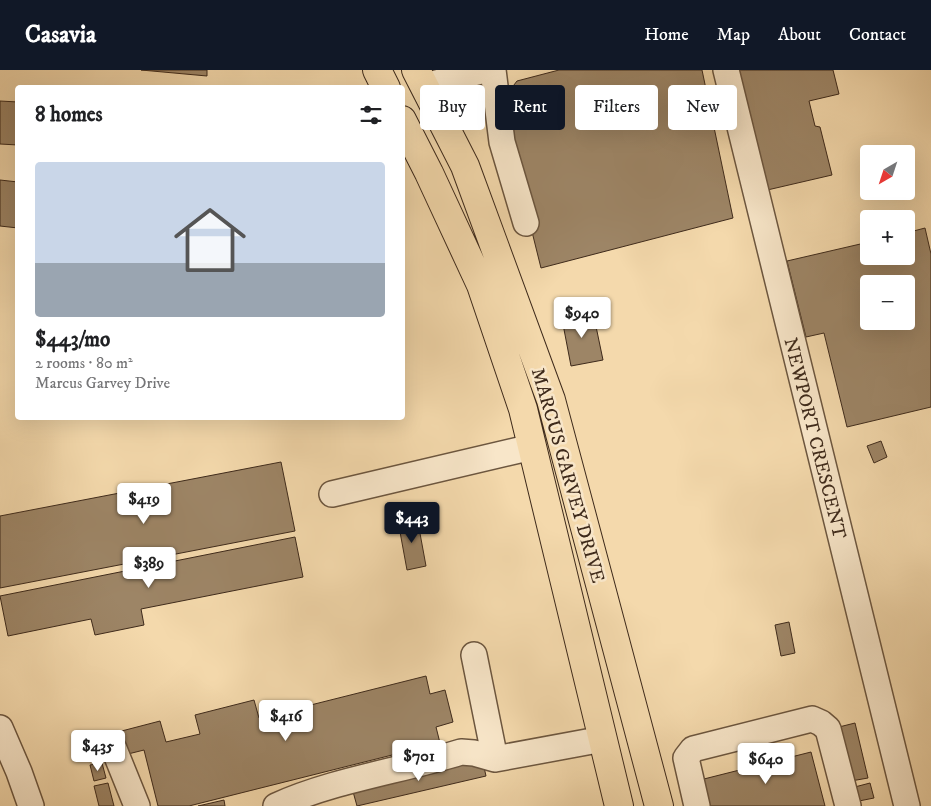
<!DOCTYPE html>
<html lang="en">
<head>
<meta charset="utf-8">
<style>
  :root { --surface:#fff; --page:#f2f2f2; --text:#202124; --muted:#757577; --line:#e0e0e0; --accent:#111827 }
  body { margin:0; font-family:"IM FELL DW Pica",serif; background:var(--page); color:var(--text); height:100vh; display:flex; flex-direction:column; font-size:19px; white-space:nowrap }
  * { box-sizing:border-box; margin:0 }
  p { font-size:16px; color:var(--muted) }
  .icon { flex:none; width:28px; height:28px; fill:none; stroke:currentColor; stroke-width:2; stroke-linecap:round; stroke-linejoin:round }
  .map { position:relative; flex:1; overflow:hidden }
  .drawer { position:absolute; left:15px; top:15px; width:390px; height:335px; display:flex; flex-direction:column; background:var(--surface); border-radius:5px; box-shadow:0 5px 20px #0002 }
  .drawer>* { flex:none }
  .hud { position:absolute; left:420px; top:15px; width:435px; height:45px; display:flex; gap:10px }
  .needle { width:32px; rotate:219deg }
  .controls { position:absolute; left:860px; top:75px; display:grid; gap:10px }
  .controls a { display:grid; place-items:center; width:55px; height:55px; border-radius:5px; background:var(--surface); box-shadow:0 5px 20px #0002; font-size:25px }
  .price { position:absolute; translate:-50% -42px; padding:0 11px; border-radius:5px; background:#fff; color:#222; font-size:16px; line-height:32px; filter:drop-shadow(0 1px 2px #0008) }
  .price::after { content:''; position:absolute; left:50%; top:30px; width:15px; height:11px; margin-left:-8px; background:inherit; clip-path:polygon(0 0,100% 0,50% 100%) }
  .price.current { background:var(--accent); color:#fff }
  ul { padding:0; list-style:none }
  li { display:grid; align-content:center; gap:10px; height:265px; padding:0 20px }
  li+li { border-top:1px solid var(--line) }
  li span { display:grid; place-items:center; height:155px; border-radius:5px; color:#555 }
  li>.icon { margin-inline-start:auto }
  span .icon { width:90px; height:90px; fill:#fffc; stroke-width:1 }
  li b { font-size:21px }
  h2 { display:flex; justify-content:space-between; align-items:center; height:60px; padding:0 20px; font-size:21px }
  .chip { padding:0 18px; border-radius:5px; background:var(--surface); box-shadow:0 5px 20px #0002; font-size:18px; line-height:45px }
  .chip.current { background:var(--accent); color:#fff }
  header { display:flex; align-items:center; gap:30px; box-sizing:border-box; height:70px; padding:0 25px; background:var(--accent); color:#fff }
  header strong { font-size:24px }
  nav { display:flex; gap:28px; margin-inline-start:auto; font-size:18px }
  .map>svg:first-child { display:block }
  .building { fill:#9d8566; stroke:#3e2a1b; fill-rule:evenodd }
  .lines { fill:none; stroke-linecap:round; stroke-linejoin:round }
  .minor-casing { stroke:#6c563f; stroke-width:28 }
  .highway-casing { stroke:#3e2a1b; stroke-width:30 }
  .minor { stroke:#f8e6c9; stroke-width:25 }
  .highway { stroke:#f4d9ac; stroke-width:28 }
  .labels { text-anchor:middle; stroke-width:5; stroke-linejoin:round; paint-order:stroke }
  .street-label { font-size:19px; fill:#3e2a1b; stroke:#f8e6c9 }
</style>
</head>
<body>
<header>
<strong>Casavia</strong>
<nav><a>Home</a><a>Map</a><a>About</a><a>Contact</a></nav>
</header>
<div class="map">
<svg width="931" height="736" viewBox="0 0 931 736">
  <rect width="100%" height="100%" fill="#f4d9ac"/>
  <filter id="stains"><feTurbulence type="fractalNoise" baseFrequency=".004" numOctaves="4"/><feColorMatrix values="0 0 0 0 .2 0 0 0 0 .09 0 0 0 0 .02 0 0 0 .5 -.17"/></filter>
  <radialGradient id="worn" r=".72"><stop offset=".6" stop-color="#630" stop-opacity="0"/><stop offset="1" stop-color="#630" stop-opacity=".3"/></radialGradient>
  <path class="building" d="M141 0H207V6Z
    M559 0H702L733 148 541 198 500 33 517 11Z
    M733 0H833L839 24 809 31 815 56 820 57 832 105 763 121Z
    M0 31 18 32V75L0 74Z
    M0 110 18 112V158L0 156Z
    M925 158 931 184V337L847 357 824 263 806 267 787 191 869 172V186H906V163ZM869 214H906V251H869Z
    M593 242 603 290 571 296 562 249Z
    M881 371 887 387 874 393 867 376Z
    M281 392 295 461 0 518V446Z
    M417 447 426 496 407 500 398 451Z
    M295 467 303 507 141 539 144 555 95 565 91 549 8 566 0 526Z
    M789 552 795 583 781 586 775 555Z
    M426 606 430 624 445 620 453 652 436 657 440 673 189 736H158L144 680 120 686 114 663 160 651 166 672 200 664 195 645 254 630 259 648Z
    M855 653 868 708 851 711 839 657Z
    M811 682 825 736H702L696 711Z
    M482 688 486 706 357 736 352 718Z
    M102 693 106 708 94 711 90 695Z
    M108 713 114 736H99L94 716Z
    M870 713 874 728 854 732 851 718Z
    M224 730 225 736H198Z"/>
  <g class="lines">
    <g class="minor-casing">
      <path id="minor" d="M493 0 502 72 526 153
        M726 0 907 736
        M425 16 485 0
        M332 424 532 377
        M474 585 495 689
        M0 658 19 702 31 736
        M114 679 137 736
        M276 736C333 710 401 701 461 682L474 683 495 689 603 669
        M697 736 686 688 693 679 812 649 821 653 828 659 848 736"/>
    </g>
    <g class="highway-casing">
      <path id="highway" d="M377 0 386 18
        M416 0 465 96 551 330 659 736
        M402 50 429 103 481 215 523 339 619 736"/>
    </g>
    <use href="#minor" class="minor"/>
    <use href="#highway" class="highway"/>
  </g>
  <g class="labels">
    <g class="street-label">
      <text transform="translate(816 368) rotate(76)" y="7">NEWPORT CRESCENT</text>
      <text transform="translate(569 405) rotate(74)" y="7">MARCUS GARVEY DRIVE</text>
    </g>
  </g>
  <rect width="100%" height="100%" filter="url(#stains)"/>
  <rect width="100%" height="100%" fill="url(#worn)"/>
</svg>
<div class="controls">
<a><svg class="needle" viewBox="-14 -14 28 28"><path d="M0-13l5 13h-10z" fill="#e53935"/><path d="M0 13l5-13h-10z" fill="#757577"/></svg></a>
<a>+</a>
<a>−</a>
</div>
<b class="price" style="left:582px;top:269px">$940</b>
<b class="price" style="left:144px;top:455px">$419</b>
<b class="price current" style="left:412px;top:474px">$443</b>
<b class="price" style="left:149px;top:519px">$389</b>
<b class="price" style="left:286px;top:672px">$416</b>
<b class="price" style="left:98px;top:702px">$435</b>
<b class="price" style="left:419px;top:712px">$701</b>
<b class="price" style="left:766px;top:715px">$640</b>
<div class="hud">
<a class="chip">Buy</a>
<a class="chip current">Rent</a>
<a class="chip">Filters</a>
<a class="chip">New</a>
</div>
<section class="drawer">
<h2>8 homes<svg class="icon" aria-label="filters" viewBox="0 0 24 24"><path d="M4 7h16M4 17h16"/><circle cx="9" cy="7" r="2"/><circle cx="15" cy="17" r="2"/></svg></h2>
<ul>
<li><span style="background:linear-gradient(#c9d6e8 65%,#9aa5b1 0)"><svg class="icon" aria-label="home" viewBox="0 0 24 24"><path d="M3 11l9-7 9 7M6 9v11h12V9"/></svg></span><div><b>$443/mo</b><p>2 rooms · 80 m²</p><p>Marcus Garvey Drive</p></div></li>
</ul>
</section>
</div>
</body>
</html>
